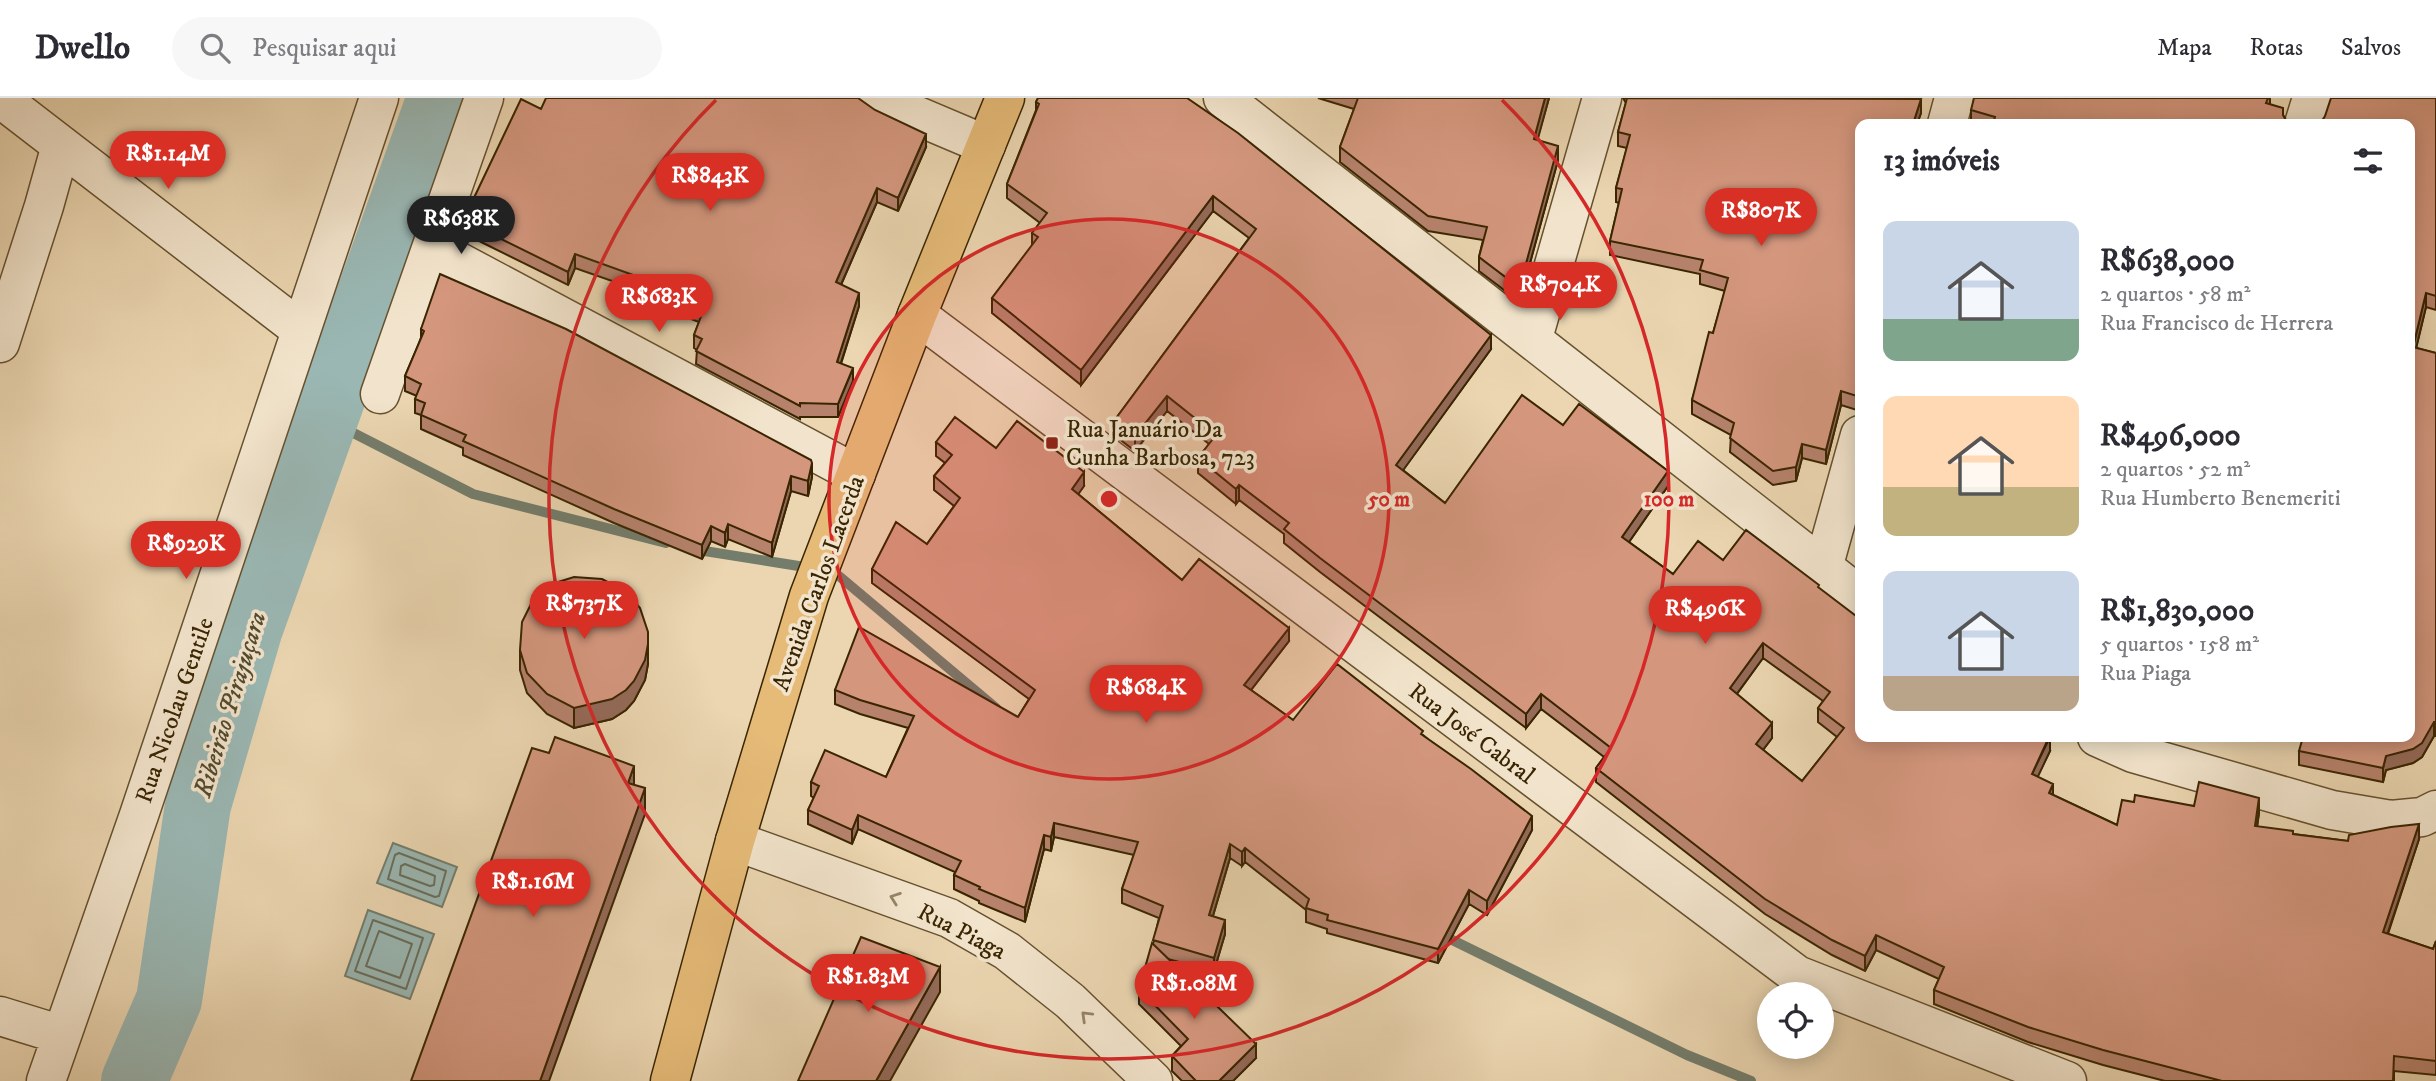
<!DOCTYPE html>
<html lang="pt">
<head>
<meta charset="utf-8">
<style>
  :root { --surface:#fff; --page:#f7f7f7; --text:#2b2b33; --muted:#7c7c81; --line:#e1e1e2; --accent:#d93025 }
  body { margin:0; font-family:"IM FELL DW Pica",serif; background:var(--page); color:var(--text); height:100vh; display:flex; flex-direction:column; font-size:26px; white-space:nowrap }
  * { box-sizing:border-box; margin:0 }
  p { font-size:23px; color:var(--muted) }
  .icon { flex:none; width:38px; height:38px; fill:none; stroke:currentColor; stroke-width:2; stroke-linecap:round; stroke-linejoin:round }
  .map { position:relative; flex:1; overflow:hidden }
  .side { position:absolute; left:1855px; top:21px; width:560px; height:623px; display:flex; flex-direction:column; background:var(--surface); border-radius:14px; box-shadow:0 4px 18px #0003 }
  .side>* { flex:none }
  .controls { position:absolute; left:1757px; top:884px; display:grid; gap:14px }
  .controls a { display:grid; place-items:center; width:77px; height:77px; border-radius:50%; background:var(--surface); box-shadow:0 4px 18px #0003; font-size:35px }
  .price { position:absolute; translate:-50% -60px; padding:0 16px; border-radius:24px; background:var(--accent); color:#fff; font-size:23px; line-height:46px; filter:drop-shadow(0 2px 4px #0008) }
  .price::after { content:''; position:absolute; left:50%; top:42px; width:21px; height:16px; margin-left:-10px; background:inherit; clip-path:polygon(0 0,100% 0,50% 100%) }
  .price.active { background:#222; color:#fff }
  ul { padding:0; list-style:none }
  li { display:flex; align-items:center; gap:21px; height:175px; padding:0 28px }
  li span { display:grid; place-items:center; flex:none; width:196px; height:140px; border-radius:14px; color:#555 }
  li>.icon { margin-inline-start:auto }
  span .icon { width:84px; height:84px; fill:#fffc; stroke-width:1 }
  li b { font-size:30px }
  h2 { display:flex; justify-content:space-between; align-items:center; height:84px; padding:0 28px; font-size:30px }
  header { display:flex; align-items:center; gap:42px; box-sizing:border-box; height:98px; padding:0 35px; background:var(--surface); border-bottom:2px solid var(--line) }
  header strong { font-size:33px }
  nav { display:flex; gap:38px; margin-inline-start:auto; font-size:24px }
  .search { width:490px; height:63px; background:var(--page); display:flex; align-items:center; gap:18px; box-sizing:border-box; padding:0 24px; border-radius:38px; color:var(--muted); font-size:26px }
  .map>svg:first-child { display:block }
  .water { fill:#9ab7b3; stroke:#747d6c; stroke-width:2 }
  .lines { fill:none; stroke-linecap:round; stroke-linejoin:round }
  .shore { stroke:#6a6e5a; stroke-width:2 }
  .stream { stroke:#747d6c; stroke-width:10 }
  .river { stroke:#9ab7b3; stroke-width:66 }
  .minor-casing { stroke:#66512e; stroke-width:41 }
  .major-casing { stroke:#3a2502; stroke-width:41 }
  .minor { stroke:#f2e4cc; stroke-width:38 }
  .major { stroke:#e6bb78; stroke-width:38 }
  .wall { fill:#b6826c; stroke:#3a2502; stroke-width:2; fill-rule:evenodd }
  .shaded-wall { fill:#946a58; stroke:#3a2502; stroke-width:2 }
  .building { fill:#d4977e; stroke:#3a2502; stroke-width:2; fill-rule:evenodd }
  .oneway { stroke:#968467 }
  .ring { fill:none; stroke:#d62828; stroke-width:3.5 }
  .poi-dot { fill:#8f2418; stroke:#f2e4cc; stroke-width:2.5 }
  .labels { text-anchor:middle; stroke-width:7; stroke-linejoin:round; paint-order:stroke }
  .poi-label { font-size:24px; fill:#3a2502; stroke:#f2e4cc; text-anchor:start }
  .street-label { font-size:24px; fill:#3a2502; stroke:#f2e4cc }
  .water-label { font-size:26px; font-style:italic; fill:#524a2e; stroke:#f2e4cc }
  .centre { fill:#d62828; stroke:#f2e4cc; stroke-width:3.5 }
  .ring-label { font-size:21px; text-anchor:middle; font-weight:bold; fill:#d62828; stroke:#f2e4cc; stroke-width:7; stroke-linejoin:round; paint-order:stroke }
</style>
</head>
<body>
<header>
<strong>Dwello</strong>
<div class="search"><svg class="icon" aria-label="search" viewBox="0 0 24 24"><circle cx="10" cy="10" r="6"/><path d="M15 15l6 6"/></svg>Pesquisar aqui</div>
<nav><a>Mapa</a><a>Rotas</a><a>Salvos</a></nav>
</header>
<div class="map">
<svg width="2436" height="983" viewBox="0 0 2436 983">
  <rect width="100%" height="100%" fill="#ebd6b1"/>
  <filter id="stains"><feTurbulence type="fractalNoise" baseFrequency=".00286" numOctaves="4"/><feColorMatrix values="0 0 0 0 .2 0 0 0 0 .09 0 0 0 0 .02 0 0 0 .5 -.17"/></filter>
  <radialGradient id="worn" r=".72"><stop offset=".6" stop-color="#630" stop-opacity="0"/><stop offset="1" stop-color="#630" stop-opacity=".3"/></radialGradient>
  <path class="water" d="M393 745 457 769 442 809 377 785Z
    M368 812 434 836 410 901 345 878Z"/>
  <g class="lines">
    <path class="shore" d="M399 755 446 773 439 798 435 799 388 781 395 757Z
      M405 766 435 778 434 787 430 788 400 777 401 768Z
      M373 822 423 840 406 891 355 873Z
      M379 833 412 846 400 880 366 868Z"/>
    <path class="stream" d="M326 321 473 396 666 445
      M692 451 811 470
      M827 473H833L996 610
      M1440 836 1687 957 1751 983"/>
    <path class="river" d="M134 983 169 902 198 707 250 530 440 0"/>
    <g class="minor-casing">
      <path id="minor" d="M0 0 301 232
        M875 0 986 47
        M1223 0 1860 498
        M1947 26 1954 0
        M2304 26 2312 0
        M433 150 856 376
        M917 217 1797 877 2067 983
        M1533 240 1602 0
        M0 245 44 108 61 47
        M380 296 484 0
        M1823 470 1860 337
        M2097 639 2133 655 2332 712 2391 722 2422 719 2436 712
        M735 743 949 820 1007 853 1070 903 1153 983
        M0 918 62 937
        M46 983 139 717 379 0"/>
    </g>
    <g class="major-casing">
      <path id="major" d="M670 983 735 743 809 498 917 217 1005 0"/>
    </g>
    <use href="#minor" class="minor"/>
    <use href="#major" class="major"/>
  </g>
  <path class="wall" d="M1038 0 1491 251 1403 372 1445 405 1563 327 1668 388 1629 444 1673 476 1723 462 1819 491 1860 639 2050 653 2037 679 2053 697 2117 727 2134 704 2194 708 2259 715 2257 729 2293 736 2348 743 2419 741 2388 836 2433 851 2436 843V977L2394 973V983H2165L2103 967 2028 944 1934 906V892L1939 881 1876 852 1865 873 1832 857 1765 816 1596 684V670L1604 659 1541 611 1526 630 1320 474 1284 445V436L1239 402 1236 406 1198 375V360L1209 346 1167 313 1135 353 1114 337V323L1249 140 1213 113 1081 287 992 215V200L1032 148V135L1040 125 1007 100V86L1036 12V4ZM1763 560 1823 603 1818 610V624L1837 639 1802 683 1763 652 1772 640 1737 596Z
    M1318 0H1549L1537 42 1558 62 1524 187 1508 195 1479 173V159L1483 142 1428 133 1340 64V49L1354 11Z
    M1623 0H1919L1921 15 1917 26H1860V313L1841 307 1826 366 1802 360 1796 383 1773 387 1730 354 1731 337 1692 316V302L1713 235 1725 193 1700 186V176L1610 157V143L1619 105 1616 104V90L1627 50 1618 48V34L1626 5Z
    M2270 0V6L2283 17 2288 26H1971V12Z
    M2436 0V212L2426 209 2416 250 2436 255V638H2434L2422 659 2413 665 2386 672 2383 684 2299 667V653L2410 639V26Z
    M541 11 926 49 898 113 877 104 841 187 859 208 841 266 853 283 838 319H800V321L696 266 697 252 694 250V237L699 224 658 208V199L575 170 568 187 477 142 472 118V104Z
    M421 231 812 379 808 398 791 393 772 459 728 441 725 449 711 443 702 461 614 425 463 357V350L421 331V317L415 315V301L417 298 405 293V278L421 241Z
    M936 344 996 350 1084 388 1078 396 1182 482 1289 543 1251 592 1293 622 1423 637 1532 732 1487 817 1469 806 1438 865 1327 835V831L1306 824V812L1245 764 1242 768 1230 760 1213 818 1225 836 1214 873 1168 861 1256 960 1233 983H1182L1172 973V958L1181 948 1139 906V891L1153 846 1159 820 1122 805V791L1134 757 1054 739 1051 753 1044 751 1025 824 979 805V803L954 791V777L955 774 858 731 852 746 808 726V712L814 700 811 698V684L886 679 908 630 860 616 835 606V592L1018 619 1029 601 872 485V471L927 446 954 408 934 392V378L945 365 936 358Z
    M520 552 648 566 645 582 634 603 626 612 612 621 574 630 547 616 527 595 520 572Z"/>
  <path class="shaded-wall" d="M1545 0H1549L1534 55V41Z
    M1921 1V15L1917 26H1913Z
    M926 36V49L898 113V100Z
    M1558 48V62L1524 187 1508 195V181Z
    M877 90V104L836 198V184Z
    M1213 98V113L1081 287V272Z
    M575 156V170L568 187V174Z
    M859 195V208L837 277V264Z
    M2426 195V209L2413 263V249Z
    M1491 237V251L1396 382V367Z
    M853 270V283L838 319V306Z
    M1841 293V307L1826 366V352Z
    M1167 298V313L1135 353V338Z
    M1802 346V360L1796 383V369Z
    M812 365V379L808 398V383Z
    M1668 373V388L1622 454V439Z
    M1084 374V388L1072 405V391Z
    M791 378V393L772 459V445Z
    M1239 387V402L1236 406V391Z
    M728 426V441L725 449V435Z
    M711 428V443L702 461V447Z
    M1289 530V543L1244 601V587Z
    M1763 545V560L1730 605V590Z
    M648 546V566L645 582 634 603 626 612 612 621 574 630V610Z
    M1541 596V611L1526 630V616Z
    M2434 624V638L2422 659 2413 665 2386 672 2383 684V670L2386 658Z
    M1772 625V640L1756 661V646Z
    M2050 639V653L2032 691V676Z
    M634 668V693L628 685Z
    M2053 686V701L2049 695Z
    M645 690V716L549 983H540Z
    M2259 700V715L2255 743V728Z
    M858 717V731L852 746V732Z
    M1532 718V732L1487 817V803Z
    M1054 725V739L1051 753V739Z
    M2419 726V741L2383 849V834Z
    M1044 737V751L1025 824V810Z
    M1230 746V760L1209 831V817Z
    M1245 750V764L1242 768V754Z
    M1469 792V806L1438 865V851Z
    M1225 822V836L1214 873V860Z
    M1876 837V852L1865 873V858Z
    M940 869V894L890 983H876Z
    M1256 946V960L1233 983H1219Z"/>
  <path class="building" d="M546 0H858L875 12 926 36 898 100 877 90 836 184 859 195 837 264 853 270 838 306 800 305V308L696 253 702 241 694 237 703 213 658 194 661 187 575 156 568 174 477 129 472 104 521 1 541 11Z
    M1038 0H1187L1238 35 1491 237 1396 367 1445 405 1522 297 1563 327 1579 306 1668 373 1622 439 1673 476 1698 443 1723 462 1746 432 1819 487 1818 489 1860 521V639H2049L2032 676 2053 686 2049 695 2117 727 2122 702 2134 704 2135 697 2194 708 2199 684 2259 700 2255 728 2293 733V736L2348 743 2349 737 2391 729 2419 726 2383 834 2433 851 2436 843V963L2394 958 2393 983H2222L2103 952 2028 929 1934 892 1944 869 1876 837 1865 858 1832 842 1765 801 1596 670 1611 650 1541 596 1526 616 1320 460 1284 431 1289 425 1239 387 1236 391 1198 360 1216 337 1167 298 1135 338 1114 323 1256 131 1213 98 1081 272 992 200 1038 139 1032 135 1047 115 1007 86 1039 6 1036 4ZM1763 545 1830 594 1818 610 1844 630 1802 683 1756 646 1772 625 1730 590Z
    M1358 0H1545L1534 41 1558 48 1524 173 1508 181 1479 159 1487 129 1428 118 1340 49Z
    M1627 0 1921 1 1913 26H1860V299L1841 293 1826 352 1802 346 1796 369 1773 373 1730 340 1734 325 1692 302 1709 234 1713 235 1728 180 1700 172 1703 162 1610 143 1622 91 1616 90 1630 37 1618 34Z
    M1974 0H2268L2266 5 2283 10V17L2288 26H1993L1995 19 1971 12Z
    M2331 0H2436V198L2426 195 2413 249 2436 255V624H2434L2422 645 2413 651 2386 658 2383 670 2299 653 2303 639H2410V26H2320L2325 18Z
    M440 176 566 231 811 362 812 365 808 383 791 378 772 445 728 426 725 435 711 428 702 447 614 411 463 343 466 337 421 317 425 305 415 301 421 286 405 278 424 233 421 231Z
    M955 319 996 350 1017 323 1084 374 1072 391 1182 482 1199 461 1289 530 1244 587 1293 622 1337 566 1423 633 1421 636 1471 671 1532 718 1487 803 1469 792 1438 851 1327 822 1328 817 1306 810 1309 801 1245 750 1242 754 1230 746 1209 817 1225 822 1214 860 1153 842 1163 808 1122 791 1138 744 1054 725 1051 739 1044 737 1025 810 979 791 980 789 954 777 961 763 858 717 852 732 808 712 819 688 811 684 825 652 886 679 914 618 860 602 835 592 859 529 1018 619 1035 592 872 471 896 424 927 446 960 400 934 378 952 357 936 344Z
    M574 479 602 481 627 494 640 510 648 534V546L645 562 634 583 626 592 612 601 574 610 547 596 527 575 520 552 522 524 533 502 541 493 555 485Z
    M555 639 634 668 628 685 645 690 540 983H411L532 650 549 655Z
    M861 839 940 869 876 983H798Z
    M1152 845 1256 946 1219 983H1196L1172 958 1188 941 1139 891Z"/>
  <defs><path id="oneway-chevron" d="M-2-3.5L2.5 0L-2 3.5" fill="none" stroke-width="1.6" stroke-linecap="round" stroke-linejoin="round" transform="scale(1.75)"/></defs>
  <g class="oneway">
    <use href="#oneway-chevron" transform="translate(895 800) rotate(-160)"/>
    <use href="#oneway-chevron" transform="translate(1086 918) rotate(-136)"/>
  </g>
  <circle cx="1109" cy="401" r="280" fill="#d62828" fill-opacity=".12"/>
  <g class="ring">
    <circle cx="1109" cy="401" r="280"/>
    <path d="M1502 2A560 560 0 1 1 716 2"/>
  </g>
  <rect class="poi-dot" x="1045" y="338" width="14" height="14" rx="3.5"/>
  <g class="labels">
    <g class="poi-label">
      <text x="1066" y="339">Rua Januário Da<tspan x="1066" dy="28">Cunha Barbosa, 723</tspan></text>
    </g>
    <g class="street-label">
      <text transform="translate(818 485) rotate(-70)" y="8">Avenida Carlos Lacerda</text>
      <text transform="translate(174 612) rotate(-71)" y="8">Rua Nicolau Gentile</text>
      <text transform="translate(1472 635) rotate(37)" y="8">Rua José Cabral</text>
      <text transform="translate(962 833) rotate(27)" y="8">Rua Piaga</text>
    </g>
    <g class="water-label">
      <text transform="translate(229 606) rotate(-73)" y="9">Ribeirão Pirajuçara</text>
    </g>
  </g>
  <circle cx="1109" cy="401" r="10" class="centre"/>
  <g class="ring-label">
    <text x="1389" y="408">50 m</text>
    <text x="1669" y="408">100 m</text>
  </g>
  <rect width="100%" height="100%" filter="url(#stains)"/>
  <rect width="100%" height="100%" fill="url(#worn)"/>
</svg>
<div class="controls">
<a><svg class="icon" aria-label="locate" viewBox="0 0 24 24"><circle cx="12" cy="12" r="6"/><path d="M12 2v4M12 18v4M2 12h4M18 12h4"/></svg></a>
</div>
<b class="price" style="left:168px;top:93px">R$1.14M</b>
<b class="price" style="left:710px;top:115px">R$843K</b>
<b class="price" style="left:1761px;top:150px">R$807K</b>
<b class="price active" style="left:461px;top:158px">R$638K</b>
<b class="price" style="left:1560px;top:224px">R$704K</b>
<b class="price" style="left:659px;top:236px">R$683K</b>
<b class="price" style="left:186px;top:483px">R$929K</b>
<b class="price" style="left:584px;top:543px">R$737K</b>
<b class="price" style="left:1705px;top:548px">R$496K</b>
<b class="price" style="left:1146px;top:627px">R$684K</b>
<b class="price" style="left:533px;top:821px">R$1.16M</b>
<b class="price" style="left:868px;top:916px">R$1.83M</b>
<b class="price" style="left:1194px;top:923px">R$1.08M</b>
<section class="side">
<h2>13 imóveis<svg class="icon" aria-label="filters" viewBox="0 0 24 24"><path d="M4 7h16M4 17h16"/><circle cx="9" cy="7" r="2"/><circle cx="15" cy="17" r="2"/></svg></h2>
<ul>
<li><span style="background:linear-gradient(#c9d6e8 70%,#7fa58c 0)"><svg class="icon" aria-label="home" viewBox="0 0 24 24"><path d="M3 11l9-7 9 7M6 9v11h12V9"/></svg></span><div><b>R$638,000</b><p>2 quartos · 58 m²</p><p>Rua Francisco de Herrera</p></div></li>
<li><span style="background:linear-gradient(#ffd9b3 65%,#c2b280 0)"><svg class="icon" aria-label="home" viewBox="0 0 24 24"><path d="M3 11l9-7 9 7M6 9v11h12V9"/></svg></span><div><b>R$496,000</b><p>2 quartos · 52 m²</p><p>Rua Humberto Benemeriti</p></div></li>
<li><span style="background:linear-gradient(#c9d6e8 75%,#b9a48a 0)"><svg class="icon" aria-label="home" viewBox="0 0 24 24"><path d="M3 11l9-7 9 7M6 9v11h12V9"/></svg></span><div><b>R$1,830,000</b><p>5 quartos · 158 m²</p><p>Rua Piaga</p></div></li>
</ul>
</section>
</div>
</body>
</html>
